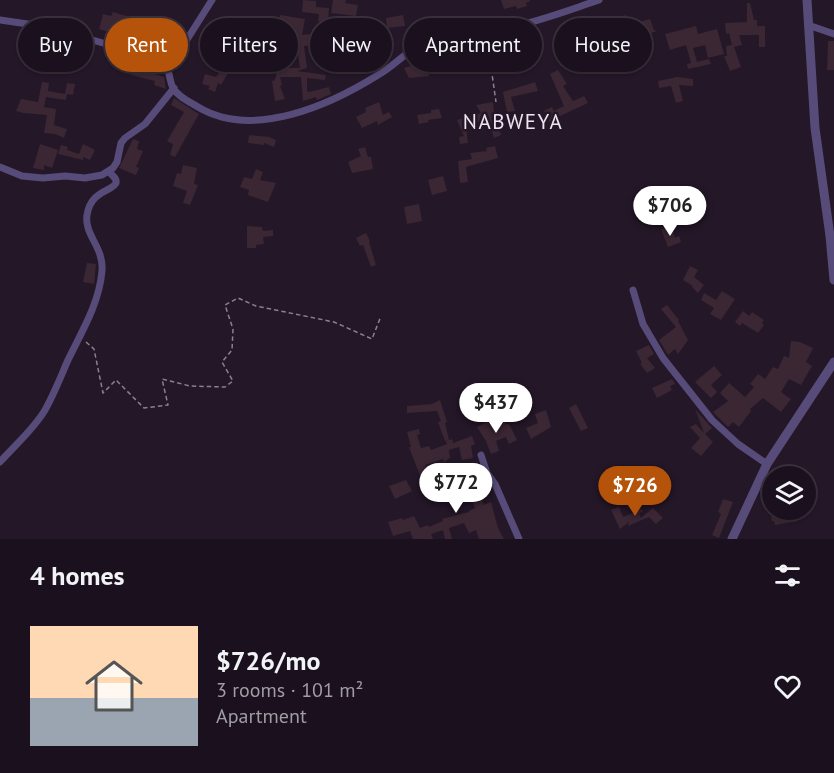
<!DOCTYPE html>
<html lang="en">
<head>
<meta charset="utf-8">
<style>
  :root { --surface:#1b111e; --page:#241a27; --text:#f1f3f6; --muted:#a09da4; --line:#39313c; --accent:#b45309 }
  body { margin:0; font-family:"PT Sans",sans-serif; background:var(--page); color:var(--text); height:100vh; display:flex; flex-direction:column; font-size:22px; white-space:nowrap }
  * { box-sizing:border-box; margin:0 }
  p { font-size:20px; color:var(--muted) }
  .icon { flex:none; width:33px; height:33px; fill:none; stroke:currentColor; stroke-width:2; stroke-linecap:round; stroke-linejoin:round }
  .map { position:relative; height:539px; overflow:hidden }
  .panel { display:flex; flex-direction:column; background:var(--surface); flex:1 }
  .panel>* { flex:none }
  .guide { position:absolute; left:18px; top:18px; width:798px; height:54px; display:flex; gap:12px }
  .controls { position:absolute; left:762px; top:466px; display:grid; gap:12px }
  .controls a { display:grid; place-items:center; width:54px; height:54px; border-radius:50%; background:var(--surface); box-shadow:0 2px 4px #0004,0 0 0 2px var(--line); font-size:30px }
  .price { position:absolute; translate:-50% -51px; padding:0 14px; border-radius:21px; background:#fff; color:#222; font-size:20px; line-height:39px; filter:drop-shadow(0 2px 3px #0008) }
  .price::after { content:''; position:absolute; left:50%; top:36px; width:18px; height:14px; margin-left:-9px; background:inherit; clip-path:polygon(0 0,100% 0,50% 100%) }
  .price.current { background:var(--accent); color:#fff }
  ul { padding:0; list-style:none }
  li { display:flex; align-items:center; gap:18px; height:150px; padding:0 30px }
  li+li { border-top:2px solid var(--line) }
  li span { display:grid; place-items:center; flex:none; width:168px; height:120px; border-radius:0px; color:#555 }
  li>.icon { margin-inline-start:auto }
  span .icon { width:72px; height:72px; fill:#fffc; stroke-width:1 }
  li b { font-size:26px }
  h2 { display:flex; justify-content:space-between; align-items:center; height:72px; padding:0 30px; font-size:26px }
  .pill { padding:0 21px; border-radius:27px; background:var(--surface); box-shadow:0 2px 4px #0004,0 0 0 2px var(--line); font-size:21px; line-height:54px }
  .pill.current { background:var(--accent); color:#fff }
  .map>svg:first-child { display:block }
  .building { fill:#3b2634 }
  .lines { fill:none; stroke-linecap:round; stroke-linejoin:round }
  .path { stroke:#8c808f; stroke-width:1.5; stroke-dasharray:4.5 3; stroke-linecap:butt }
  .minor { stroke:#574b79; stroke-width:7 }
  .tertiary { stroke:#574b79; stroke-width:9 }
  .labels { text-anchor:middle; stroke-width:5; stroke-linejoin:round; paint-order:stroke }
  .quarter-label { font-size:21px; letter-spacing:1.5px; fill:#efe5f2; stroke:#241728 }
</style>
</head>
<body>
<div class="map">
<svg width="834" height="539" viewBox="0 0 834 539">
  <rect width="100%" height="100%" fill="#241728"/>
  <path class="building" d="M303 0 316 1V7L329 8 328 25 348 27 362 39 360 57H355L351 54V57H342L340 54H330V43L304 46 307 68 297 71 326 75 325 80 307 78V91L309 92 329 87 331 94 317 100 316 97 303 101 301 77H280L282 85 280 86 285 99 275 101 272 81 275 80 280 58 287 60 285 68H300L294 28 278 25 280 15 305 19 302 35 319 33 321 22 318 21 319 14 302 12Z
    M333 0H346L345 3 358 5 356 16 331 13Z
    M501 0H530V1L526 3 527 6 517 9 516 6 504 9Z
    M747 3H750L754 20H757V26H765V47H759V35H739L742 45 734 47 741 67 730 71 724 56H727L726 46 732 45 729 33 726 34 725 23 747 22Z
    M113 12 136 19 130 41 111 35 112 33 99 29 103 14 111 16Z
    M403 15 405 26 387 28 386 18Z
    M626 15 627 23 619 25 630 64 619 67 609 32 611 31 608 20Z
    M650 19 654 30 657 31 642 36H633V29H641L639 22Z
    M696 26 698 34 717 29 724 54 708 58 705 45 693 48 697 62 709 59 711 64 688 69 687 64 691 63 686 45 670 50 665 34Z
    M828 41H834V70H827Z
    M218 57 242 62 241 71 231 68 221 85 218 83 215 92 208 89 210 86 202 84 205 74 216 77 223 67 217 66Z
    M132 59 154 67 152 73 164 77 166 89 154 85 155 81 131 75Z
    M420 60 421 71 428 70 429 76 409 78 404 68 413 65 412 61Z
    M558 70 567 84 563 86 573 101 584 96 588 103 558 117 561 121 551 126 544 111 552 107 554 111 564 106 550 74Z
    M677 77 693 79V86L679 85 683 101 676 103 671 86 659 88 658 81Z
    M42 82 49 83 48 91 65 94 67 83 75 84 73 95 67 94 66 100 46 97 44 107 56 109 54 125 67 129 64 138 55 134 44 133 47 115 23 113 16 111 21 99 38 102Z
    M535 82 538 91 511 97 515 111 507 112 503 92Z
    M174 98 199 114 175 157 170 155 173 144 167 141 184 112 171 105Z
    M379 102 383 115 389 112 392 117 378 125 377 121 362 128 356 117 366 112 365 108Z
    M493 102 495 123H498L501 135 494 138 489 121 486 120 466 126 468 143 460 144 459 137 464 136 457 120 481 113 476 105Z
    M439 109 442 118 428 120 429 122 419 124 417 115 431 113V110Z
    M249 135 269 137 276 140 274 147 264 143V145L248 143Z
    M133 139 139 141 137 149 143 151 136 167 139 168 136 175 119 168Z
    M40 144 58 150 52 168 44 165V170L33 168Z
    M83 144 95 150 90 160 83 157V160L58 154 61 145 68 147 67 150 79 154Z
    M495 146 498 158 466 167 468 182 460 183 458 161 472 159 470 153 487 151 486 148Z
    M365 147 368 157H371L373 169 352 173 348 162 361 156 358 149Z
    M183 165 197 168 194 184 198 185 190 205 183 203 187 191 173 186 177 173 181 174Z
    M256 169 263 172 260 180 276 183 268 202 248 195 249 190 240 187 244 177 252 179Z
    M443 176 447 191 432 195 428 180Z
    M419 204 422 221 407 224 404 207Z
    M247 226 262 227 263 231 273 230V236L263 237 264 244 256 245V248H247Z
    M672 226 675 238 679 236 681 242 668 247 661 229Z
    M366 233 370 241 369 242 376 265 371 267 363 245 360 246 356 238Z
    M87 263 96 264 94 284 83 282Z
    M690 266 698 270 694 277 704 285 698 293 692 287 693 286 683 280Z
    M722 291 735 299 721 320 710 314 714 308 701 300 704 293 716 300Z
    M667 305 679 320 678 321 688 340 678 354 675 349 668 355 659 340 676 327 661 309Z
    M743 311 749 316 752 312 764 320 762 323 764 325 758 333 742 323 740 326 735 322Z
    M791 341 800 342 813 348 806 362 812 366 801 385 789 379 781 392 791 399 781 412 763 398 750 409 751 411 739 427 733 422 728 427 713 412 728 401 720 393 729 383 745 397 754 387 750 384 758 374 765 379 773 367 778 369 784 356 789 358Z
    M649 345 654 354 647 358 655 368 647 373 640 364 642 363 636 351Z
    M714 366 722 375 711 385 717 392 711 398 695 382Z
    M672 379 675 384 670 386 672 390 657 398 652 388Z
    M440 400 447 422 445 423 449 440 445 441 438 422 441 421 437 411 407 413V406L432 404Z
    M576 404 588 428 581 431 569 408Z
    M695 409 712 428 705 434 713 442 701 456 691 448 700 438 690 427 696 424 704 433Z
    M546 410 551 427 531 439 526 428 538 423 535 414Z
    M505 420 506 424H509L517 440 509 444 506 437 496 441 499 451 491 454 486 441 477 427 488 421 491 425Z
    M419 429 420 434 417 435 421 448 429 446 431 450 447 444 446 441 452 439 453 443 472 436 475 444 471 446 473 458 462 460 459 447 449 450 450 458 444 462 443 459 425 465 429 479 422 481 409 447H411L407 432Z
    M468 465 470 472 467 473 475 495 480 493 484 505 491 502 498 528 504 539H479L476 530 469 533 464 523 449 528 452 539H445L443 530 431 534 433 539H413L410 531 393 536 388 522 402 518 403 520 414 516 420 528 428 525 429 527 443 521 442 519 469 512V511L475 508 471 497 457 502 447 472Z
    M406 480 412 491 395 499 389 486Z
    M723 499 733 502 719 538 712 535 721 514 718 512Z
    M619 507 623 517 642 509 643 511 639 514 641 518 653 508 663 518 656 524 649 517 628 526 629 522 620 529 611 510Z
    M770 510H796L798 521 775 525 774 521H772Z"/>
  <g class="lines">
    <path class="path" d="M487 39 496 102
      M86 342 94 349 103 393 116 380 144 408 168 405 162 379 190 386 225 387 233 381 222 362 232 350 233 329 225 305 238 298 256 306 334 322 372 339 381 316"/>
    <path class="minor" d="M0 20 48 27 113 46 167 66C169 72 170 82 173 88 178 97 190 102 198 107 253 140 330 105 378 75 397 64 405 51 427 42 452 32 481 33 507 28 538 22 569 10 599 0
      M808 25 834 34
      M167 66 176 57 212 0
      M0 167 22 176 43 178 65 176 85 178 102 175 113 168 117 162 121 143 125 138 145 124 174 88
      M633 290 643 324 663 358 712 420 738 444 767 464
      M481 455 487 473 495 484 519 539
      M0 462C15 445 34 429 45 410 54 394 61 376 68 360 82 331 99 304 102 271 104 247 84 235 87 215 91 190 113 191 116 183 117 178 112 175 109 172"/>
    <path class="tertiary" d="M807 0 815 128 830 236 834 280
      M732 539 767 464 834 362"/>
  </g>
  <g class="labels">
    <g class="quarter-label">
      <text x="513" y="129">NABWEYA</text>
    </g>
  </g>
</svg>
<div class="controls">
<a><svg class="icon" aria-label="layers" viewBox="0 0 24 24"><path d="M12 4l9 5-9 5-9-5zM3 14l9 5 9-5"/></svg></a>
</div>
<b class="price" style="left:670px;top:237px">$706</b>
<b class="price" style="left:496px;top:434px">$437</b>
<b class="price" style="left:456px;top:514px">$772</b>
<b class="price current" style="left:635px;top:517px">$726</b>
<div class="guide">
<a class="pill">Buy</a>
<a class="pill current">Rent</a>
<a class="pill">Filters</a>
<a class="pill">New</a>
<a class="pill">Apartment</a>
<a class="pill">House</a>
</div>
</div>
<section class="panel">
<h2>4 homes<svg class="icon" aria-label="filters" viewBox="0 0 24 24"><path d="M4 7h16M4 17h16"/><circle cx="9" cy="7" r="2"/><circle cx="15" cy="17" r="2"/></svg></h2>
<ul>
<li><span style="background:linear-gradient(#ffd9b3 60%,#9aa5b1 0)"><svg class="icon" aria-label="home" viewBox="0 0 24 24"><path d="M3 11l9-7 9 7M6 9v11h12V9"/></svg></span><div><b>$726/mo</b><p>3 rooms · 101 m²</p><p>Apartment</p></div><svg class="icon" aria-label="heart" viewBox="0 0 24 24"><path d="M12 20l-8-8c-3-5 5-10 8-4 3-6 11-1 8 4z"/></svg></li>
</ul>
</section>
</body>
</html>
